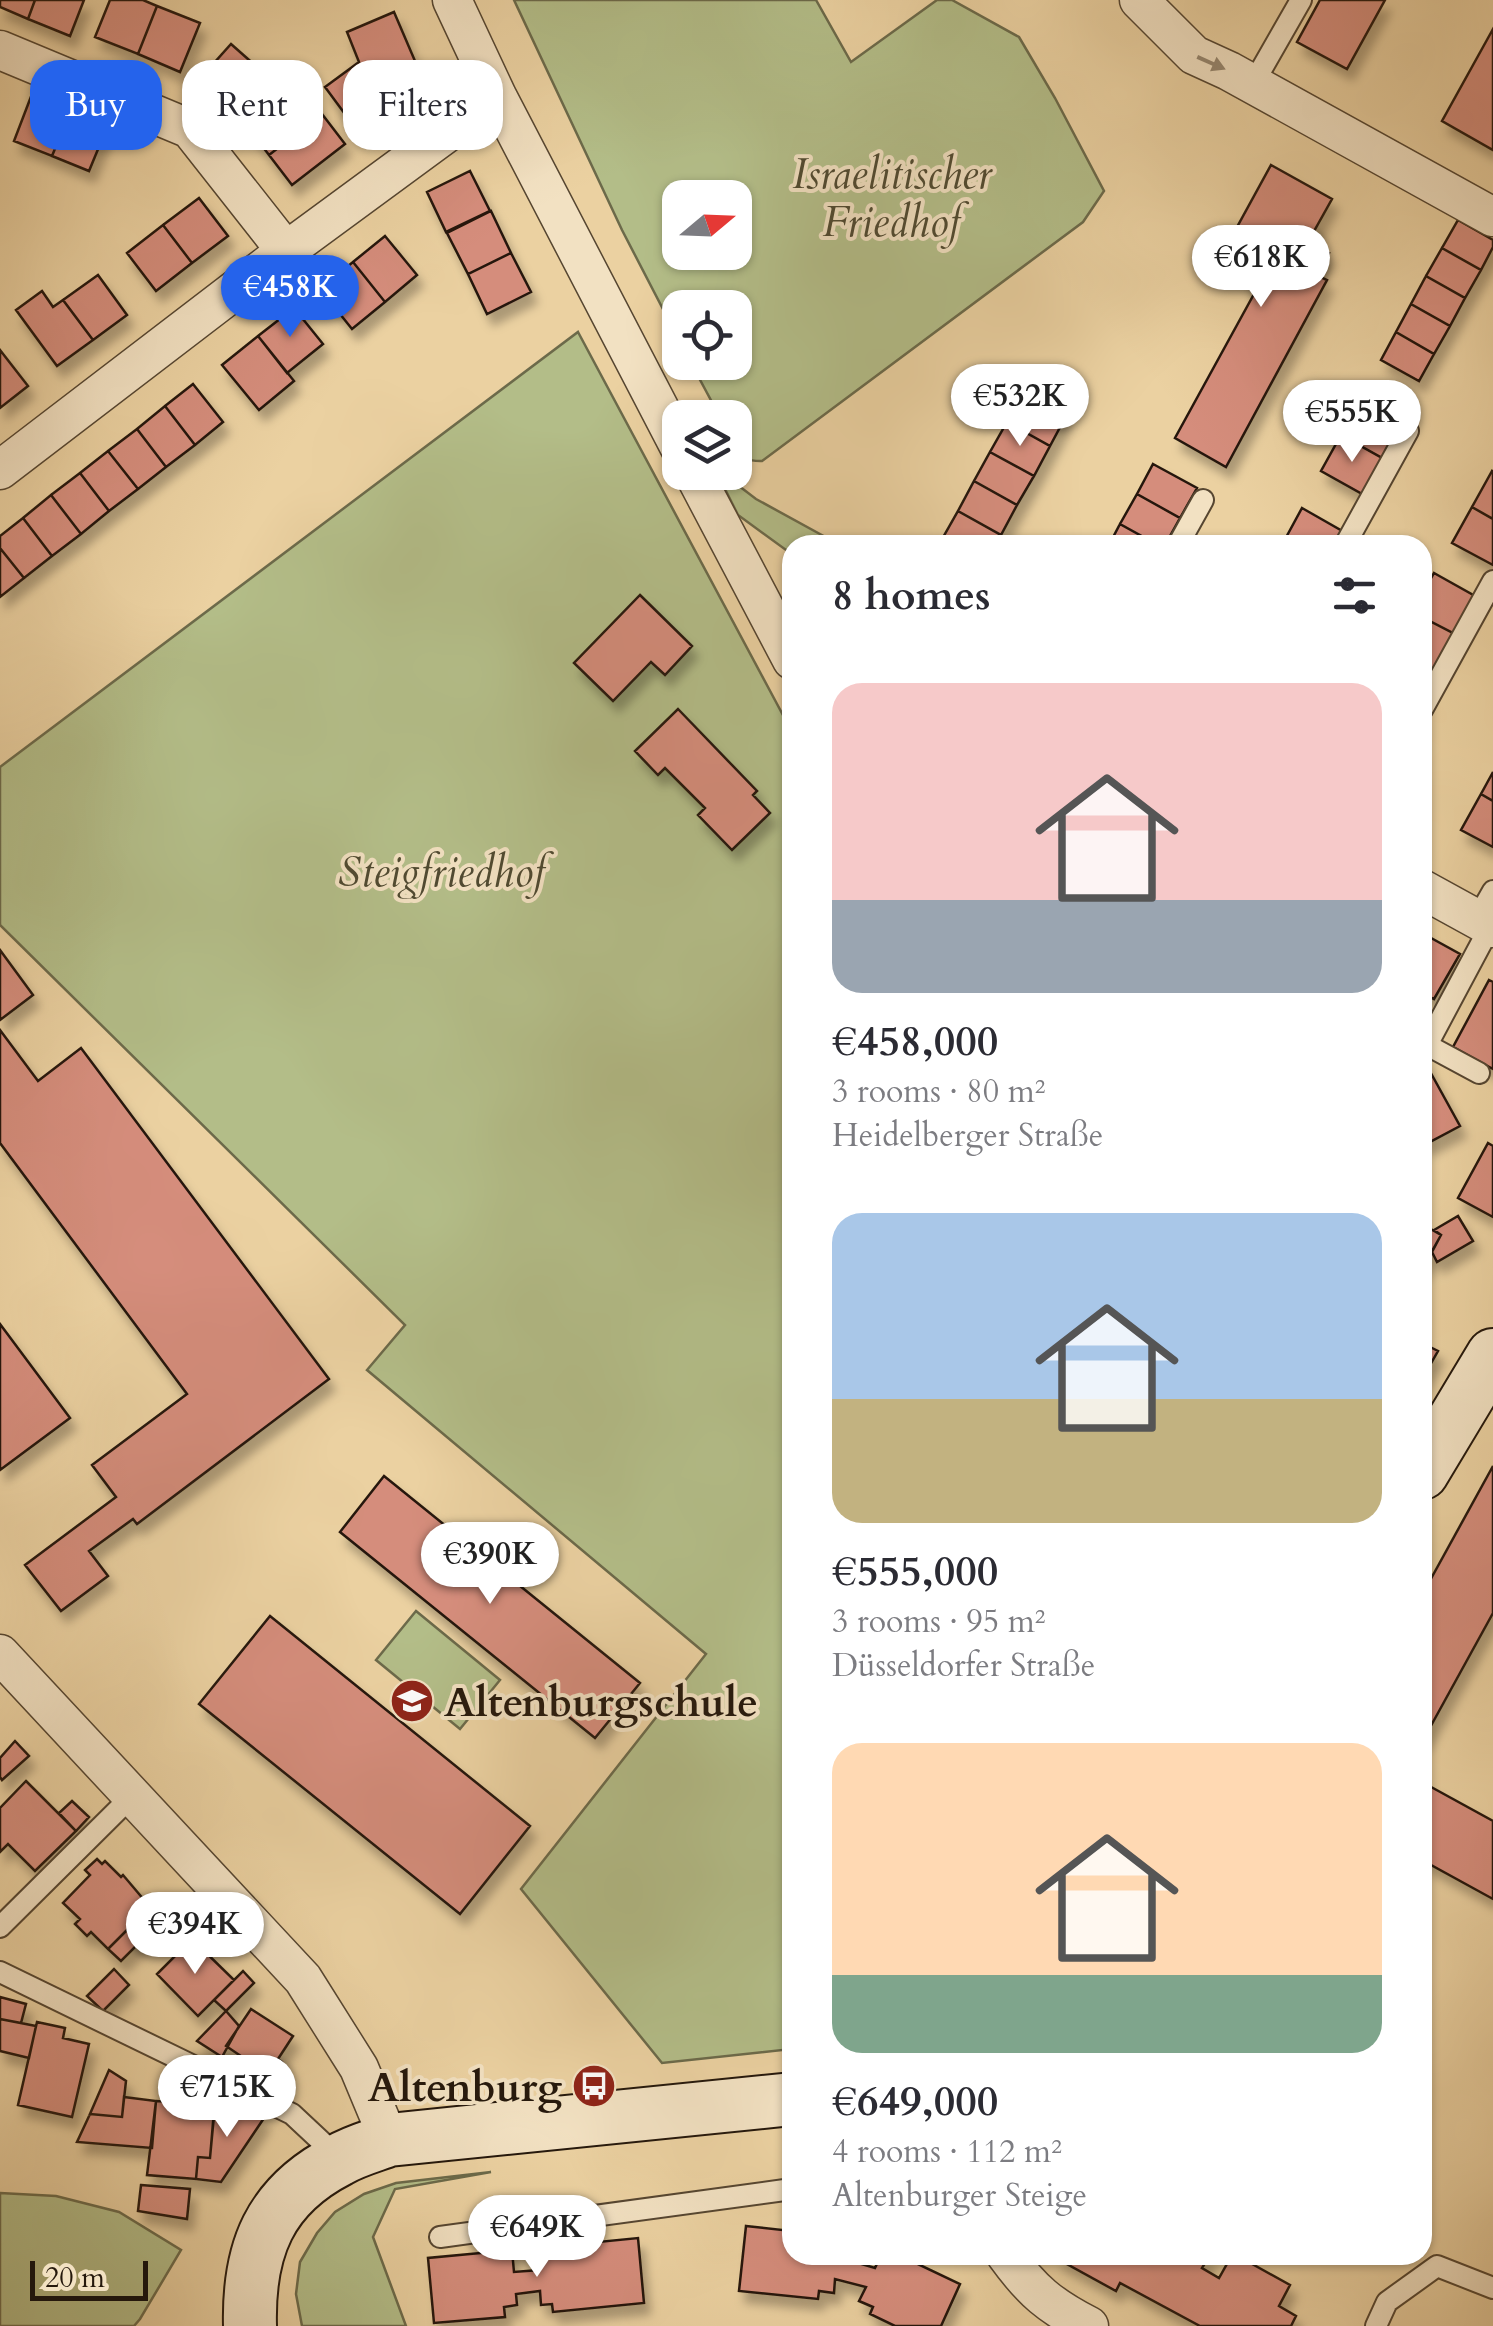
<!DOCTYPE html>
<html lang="en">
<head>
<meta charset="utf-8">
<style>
  :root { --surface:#fff; --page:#f7f7f7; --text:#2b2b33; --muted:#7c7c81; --accent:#2563eb }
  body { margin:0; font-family:Cardo,serif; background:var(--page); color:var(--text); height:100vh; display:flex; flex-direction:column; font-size:38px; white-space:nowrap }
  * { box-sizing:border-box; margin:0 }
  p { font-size:32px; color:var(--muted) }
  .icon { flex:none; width:55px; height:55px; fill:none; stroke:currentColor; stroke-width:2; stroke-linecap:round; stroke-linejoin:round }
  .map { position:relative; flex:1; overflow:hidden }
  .panel { position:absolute; left:782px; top:535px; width:650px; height:1730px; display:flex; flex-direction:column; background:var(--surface); border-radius:30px; box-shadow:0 2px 8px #0004 }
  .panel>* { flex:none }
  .banner { position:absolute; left:30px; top:60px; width:602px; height:90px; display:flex; gap:20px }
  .needle { width:65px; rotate:71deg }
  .buttons { position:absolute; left:662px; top:180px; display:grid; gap:20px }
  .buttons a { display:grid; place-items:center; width:90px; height:90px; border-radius:20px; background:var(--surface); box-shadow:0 2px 8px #0004; font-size:50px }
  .scale { position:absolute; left:30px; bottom:25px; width:118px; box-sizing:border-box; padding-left:10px; border:5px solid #25180c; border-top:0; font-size:28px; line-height:35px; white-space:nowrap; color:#25180c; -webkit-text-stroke:8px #f2e1c2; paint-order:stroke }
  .price { position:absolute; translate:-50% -85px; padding:0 22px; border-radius:35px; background:#fff; color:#222; font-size:32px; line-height:65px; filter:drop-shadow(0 2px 5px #0008) }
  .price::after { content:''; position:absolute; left:50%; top:60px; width:30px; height:22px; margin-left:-15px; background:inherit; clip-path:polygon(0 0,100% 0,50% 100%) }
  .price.on { background:var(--accent); color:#fff }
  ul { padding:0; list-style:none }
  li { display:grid; align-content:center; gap:20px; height:530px; padding:0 50px }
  li span { display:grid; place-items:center; height:310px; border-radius:30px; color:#555 }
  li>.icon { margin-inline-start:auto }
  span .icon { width:180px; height:180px; fill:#fffc; stroke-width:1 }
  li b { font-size:42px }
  h2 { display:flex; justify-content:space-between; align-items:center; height:120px; padding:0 50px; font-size:42px }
  .tag { padding:0 35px; border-radius:30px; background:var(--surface); box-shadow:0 2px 8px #0004; font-size:35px; line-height:90px }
  .tag.on { background:var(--accent); color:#fff }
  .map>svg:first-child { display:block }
  .green { fill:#b3bd88; stroke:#6c6a4a; stroke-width:2.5; fill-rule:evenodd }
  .building { fill:#d58d7b; stroke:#25180c; stroke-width:2.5; filter:url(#shadow) }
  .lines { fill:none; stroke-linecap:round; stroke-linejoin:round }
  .lane-casing { stroke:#564631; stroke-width:24 }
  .street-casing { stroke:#564631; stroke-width:41 }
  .secondary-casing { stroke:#25180c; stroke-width:56 }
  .lane { stroke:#f2e1c2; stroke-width:20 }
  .street { stroke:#f2e1c2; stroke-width:38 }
  .secondary { stroke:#f2e1c2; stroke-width:52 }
  .oneway { fill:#968770 }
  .labels { text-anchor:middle; stroke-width:8; stroke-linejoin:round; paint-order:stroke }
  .park-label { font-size:42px; font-style:italic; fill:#504a31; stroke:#f2e1c2 }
  .poi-label { font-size:42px; font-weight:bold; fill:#25180c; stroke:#f2e1c2; text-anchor:start }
</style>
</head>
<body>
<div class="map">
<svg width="1493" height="2326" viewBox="0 0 1493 2326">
  <defs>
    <filter id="shadow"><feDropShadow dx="6" dy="11" stdDeviation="5" flood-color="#0004"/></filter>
  </defs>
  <rect width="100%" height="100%" fill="#ebd1a1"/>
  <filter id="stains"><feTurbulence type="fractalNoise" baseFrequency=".002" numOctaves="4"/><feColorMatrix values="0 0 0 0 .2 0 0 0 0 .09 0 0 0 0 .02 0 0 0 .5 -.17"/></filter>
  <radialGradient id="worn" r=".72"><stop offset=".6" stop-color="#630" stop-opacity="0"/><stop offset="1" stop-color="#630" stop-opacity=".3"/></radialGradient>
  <path class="green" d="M514 0H816L851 62 937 0H952L1019 37 1055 98 1104 191 1083 222 762 461C730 462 735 441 735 418L720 417 691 363 735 362V308H680V342L622 230ZM680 198H735V252H680Z
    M578 332 792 732V2049L662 2063 521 1889 706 1654 367 1370 405 1325 0 925V767Z
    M717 473H722L756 499 840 545H792V552L786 550 738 515Z
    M416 1611 500 1680 460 1729 376 1660Z
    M491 2172 395 2189 373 2237 406 2326H302L296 2294 300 2262 317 2233 335 2212 364 2194 396 2183Z
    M0 2193 56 2196 119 2212 181 2250 140 2319 134 2326H0Z"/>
  <path class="building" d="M0 0H35L28 19 0 7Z
    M35 0H84L70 36 28 19Z
    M110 0H143L157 6 138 54 95 37Z
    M1320 0H1385L1347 69 1297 42Z
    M157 6 200 23 180 72 138 54Z
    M394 12 424 82 359 133 325 87 359 62 347 32Z
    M1493 29V150L1442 121Z
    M231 44 266 75 233 112 198 81Z
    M299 85 322 114 269 155 247 126Z
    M32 94 71 110 52 156 14 141Z
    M71 110 108 125 89 171 52 156Z
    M322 114 345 144 292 185 269 155Z
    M1271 165 1332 199 1308 242 1329 253 1316 275 1327 280 1226 467 1175 438 1260 283 1219 260Z
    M470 171 490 211 446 232 427 192Z
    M199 198 228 236 192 263 163 225Z
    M491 211 511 253 468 274 447 233Z
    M1458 220 1493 240V247L1481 270 1442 248Z
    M163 225 192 263 156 291 127 253Z
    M385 236 417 275 385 302 353 262Z
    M1442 248 1481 270 1465 298 1426 276Z
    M511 253 531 292 487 314 468 274Z
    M353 262 385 302 352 329 320 289Z
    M98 275 127 315 93 340 63 300Z
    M1426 276 1465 298 1450 326 1411 304Z
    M42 291 53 307 63 300 93 340 57 366 16 310Z
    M1411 304 1450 326 1434 354 1396 332Z
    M294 308 323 344 287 373 258 336Z
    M1396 332 1434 354 1419 381 1381 360Z
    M258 336 294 381 259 410 222 365Z
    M0 350 28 386 0 408Z
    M193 384 223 422 195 445 165 406Z
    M1023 392 1066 416 1050 446 1007 422Z
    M1360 399 1403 424 1384 459 1341 435Z
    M165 406 195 445 166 467 137 429Z
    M1007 422 1050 446 1034 476 990 452Z
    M137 429 166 467 138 489 108 451Z
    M1341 435 1384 459 1364 495 1321 471Z
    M108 451 138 489 109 511 80 473Z
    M990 452 1034 476 1017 505 974 481Z
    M1153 464 1197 488 1180 518 1137 494Z
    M1492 471 1493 472V519L1472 507Z
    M80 473 109 511 81 534 51 495Z
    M974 481 1017 505 1001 535 958 511Z
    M1137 494 1180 518 1165 545H1158L1120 524Z
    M51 495 81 534 52 556 23 518Z
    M1472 507 1493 519V565L1452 543Z
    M1302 508 1344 532 1337 545H1286L1283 543Z
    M958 511 1001 535 995 545H949L941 541Z
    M23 518 52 556 24 578 0 548V536Z
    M1120 524 1158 545H1109Z
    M0 548 24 578 0 597Z
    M1434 573 1475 596 1455 634 1422 617V594Z
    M640 595 692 646 665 675 651 662 613 701 574 663Z
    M1422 617 1455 634 1434 673 1422 667Z
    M678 709 757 791 753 795 770 813 732 850 698 815 705 808 665 768 658 775 635 751Z
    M1493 772V801L1481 794Z
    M1481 794 1493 801V847L1461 830Z
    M1422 933 1460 954 1434 999 1422 993Z
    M0 950 33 995 0 1020Z
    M1489 980 1493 982V1069L1453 1047Z
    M0 1030 38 1081 81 1048 329 1379 137 1524 133 1519 89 1551 108 1576 61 1611 25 1565 116 1497 92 1465 187 1394 0 1143Z
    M1422 1057 1460 1126 1426 1144 1422 1138Z
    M1488 1143 1493 1146V1217L1458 1198Z
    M1458 1216 1473 1241 1437 1262 1432 1252 1441 1235 1434 1230Z
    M1422 1224 1441 1235 1422 1269Z
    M0 1324 70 1418 0 1470Z
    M1422 1343 1438 1351 1422 1379Z
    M1493 1466V1613L1422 1742V1595Z
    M384 1476 640 1683 595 1738 340 1532Z
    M270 1616 530 1826 460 1914 199 1704Z
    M15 1741 29 1756 2 1780 0 1777V1758Z
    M26 1781 76 1831 35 1871 8 1844 0 1852V1808Z
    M1422 1782 1493 1821V1899L1422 1860Z
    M72 1801 89 1817 76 1831 59 1813Z
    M97 1859 102 1864 105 1861 121 1877 123 1875 150 1907 108 1949 91 1932 87 1936 75 1924 80 1919 63 1903 90 1875 85 1870Z
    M133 1924 146 1936 121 1961 108 1949Z
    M192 1939 234 1980 198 2016 157 1974Z
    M114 1969 129 1985 103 2011 87 1996Z
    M243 1971 254 1983 226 2011 214 2000Z
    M0 1997 26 2004 21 2023 0 2019Z
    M251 2009 293 2036 278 2059 282 2062 284 2068 279 2075 272 2077 226 2046Z
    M226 2011 239 2026 222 2057 197 2041Z
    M0 2019 36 2026 29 2058 0 2051Z
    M37 2022 65 2028 63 2038 89 2044 72 2117 18 2105Z
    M109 2070 126 2081 122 2117 90 2114Z
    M124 2097 156 2101 152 2148 77 2142 90 2114 122 2117Z
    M215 2099 264 2118 221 2182 196 2179 198 2157 210 2158Z
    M156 2101 215 2105 210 2158 198 2157 196 2179 147 2175Z
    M141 2185 190 2189 187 2219 138 2211Z
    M746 2226 792 2231V2255H838V2257L875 2268 881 2255H899L960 2284 941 2326H895L870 2314 873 2307 859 2301 866 2287 835 2279 834 2293 819 2291 818 2299 739 2291Z
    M638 2238 644 2303 553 2312 552 2304 541 2305 540 2291 516 2294 517 2305 504 2307 505 2317 434 2323 428 2258 512 2250 514 2272 539 2270 537 2248Z
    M1058 2255H1210L1202 2268 1219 2278 1232 2255H1236L1290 2285 1279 2306 1296 2316 1291 2326H1200L1120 2283 1116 2291 1056 2258Z"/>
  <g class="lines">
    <g class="lane-casing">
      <path id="lane" d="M1253 84 1301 0
        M1178 545 1203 500
        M1345 545 1408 431
        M1422 710 1493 581
        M1477 919 1493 891
        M1479 1073 1427 1045 1490 927
        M0 1927 132 1796
        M0 1972 292 2114 338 2157
        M440 2237 792 2189
        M1376 2326 1387 2302 1437 2266 1493 2288"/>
    </g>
    <g class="street-casing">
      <path id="street" d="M452 0 497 96 680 448
        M1139 0 1194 55 1229 71 1493 217
        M0 50 190 129 286 251
        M0 470 286 251 497 96
        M693 472 792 660
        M1422 889 1493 928
        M0 1654 303 1979 359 2068 389 2140
        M1006 2255C1032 2291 1050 2306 1089 2326"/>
    </g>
    <g class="secondary-casing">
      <path id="secondary" d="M1422 1473 1493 1355
        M250 2326C248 2250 269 2196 339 2160 354 2151 373 2146 389 2140L792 2099"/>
    </g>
    <use href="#lane" class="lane"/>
    <use href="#street" class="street"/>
    <use href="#secondary" class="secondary"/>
  </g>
  <defs><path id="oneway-solid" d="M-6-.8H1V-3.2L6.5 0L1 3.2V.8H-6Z" transform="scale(2.5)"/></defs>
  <use class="oneway" href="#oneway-solid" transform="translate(1211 63) rotate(24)"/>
  <defs>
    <g id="school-disc" transform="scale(2.25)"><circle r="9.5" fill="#8f2418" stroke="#f2e1c2"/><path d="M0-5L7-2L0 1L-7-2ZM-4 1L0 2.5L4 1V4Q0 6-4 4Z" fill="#fff"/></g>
    <g id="bus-disc" transform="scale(2.25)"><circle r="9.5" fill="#8f2418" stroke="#f2e1c2"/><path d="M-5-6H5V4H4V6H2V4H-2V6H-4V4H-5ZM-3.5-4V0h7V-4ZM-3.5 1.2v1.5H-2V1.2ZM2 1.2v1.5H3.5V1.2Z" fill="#fff"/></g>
  </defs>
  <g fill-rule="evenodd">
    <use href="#school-disc" x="412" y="1701"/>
    <use href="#bus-disc" x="594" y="2086"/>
  </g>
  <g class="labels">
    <g class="park-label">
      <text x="892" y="188">Israelitischer<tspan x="892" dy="48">Friedhof</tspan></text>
      <text x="442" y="886">Steigfriedhof</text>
    </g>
    <g class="poi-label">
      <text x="444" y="1716">Altenburgschule</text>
      <text x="562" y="2101" text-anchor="end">Altenburg</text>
    </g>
  </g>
  <rect width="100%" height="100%" filter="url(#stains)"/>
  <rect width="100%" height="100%" fill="url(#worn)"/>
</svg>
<div class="buttons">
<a><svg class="needle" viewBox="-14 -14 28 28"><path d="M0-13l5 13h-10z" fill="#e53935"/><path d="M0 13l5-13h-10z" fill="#7c7c81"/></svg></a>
<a><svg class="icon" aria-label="locate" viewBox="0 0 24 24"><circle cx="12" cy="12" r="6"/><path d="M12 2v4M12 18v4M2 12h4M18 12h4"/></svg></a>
<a><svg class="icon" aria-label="layers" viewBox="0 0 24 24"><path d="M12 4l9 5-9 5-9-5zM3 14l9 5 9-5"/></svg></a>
</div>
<div class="scale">20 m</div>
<b class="price" style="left:1261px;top:310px">€618K</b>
<b class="price on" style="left:290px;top:340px">€458K</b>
<b class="price" style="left:1020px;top:449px">€532K</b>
<b class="price" style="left:1352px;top:465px">€555K</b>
<b class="price" style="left:490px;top:1607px">€390K</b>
<b class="price" style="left:195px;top:1977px">€394K</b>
<b class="price" style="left:227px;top:2140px">€715K</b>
<b class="price" style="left:537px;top:2280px">€649K</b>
<div class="banner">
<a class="tag on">Buy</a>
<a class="tag">Rent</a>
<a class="tag">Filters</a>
</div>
<section class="panel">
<h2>8 homes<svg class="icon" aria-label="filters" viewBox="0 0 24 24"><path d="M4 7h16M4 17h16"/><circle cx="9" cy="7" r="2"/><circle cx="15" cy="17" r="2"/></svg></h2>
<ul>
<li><span style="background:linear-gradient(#f6c9c9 70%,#9aa5b1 0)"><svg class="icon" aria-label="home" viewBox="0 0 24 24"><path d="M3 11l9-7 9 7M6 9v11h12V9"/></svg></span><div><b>€458,000</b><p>3 rooms · 80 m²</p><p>Heidelberger Straße</p></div></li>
<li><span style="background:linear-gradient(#a9c7e8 60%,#c2b280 0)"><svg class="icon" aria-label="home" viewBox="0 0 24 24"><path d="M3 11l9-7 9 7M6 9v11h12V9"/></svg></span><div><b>€555,000</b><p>3 rooms · 95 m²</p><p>Düsseldorfer Straße</p></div></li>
<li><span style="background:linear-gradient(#ffd9b3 75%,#7fa58c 0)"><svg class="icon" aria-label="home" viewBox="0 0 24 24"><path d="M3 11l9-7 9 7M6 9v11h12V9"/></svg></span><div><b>€649,000</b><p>4 rooms · 112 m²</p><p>Altenburger Steige</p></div></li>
</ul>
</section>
</div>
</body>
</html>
